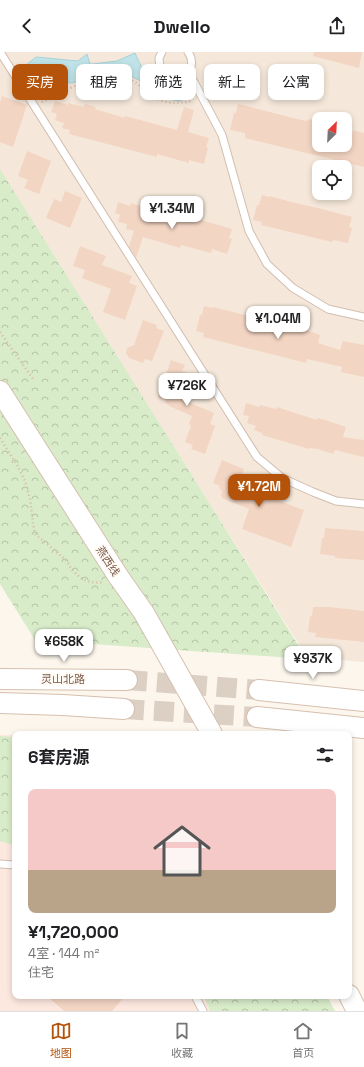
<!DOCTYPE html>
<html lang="zh">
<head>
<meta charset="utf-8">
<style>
  :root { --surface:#fff; --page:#f6f6f6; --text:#202124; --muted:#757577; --line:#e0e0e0; --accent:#b45309 }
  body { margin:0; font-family:"Space Grotesk","Noto Sans SC",sans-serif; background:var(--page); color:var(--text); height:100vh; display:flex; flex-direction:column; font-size:15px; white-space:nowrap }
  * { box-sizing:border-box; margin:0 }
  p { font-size:13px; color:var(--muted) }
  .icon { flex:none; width:22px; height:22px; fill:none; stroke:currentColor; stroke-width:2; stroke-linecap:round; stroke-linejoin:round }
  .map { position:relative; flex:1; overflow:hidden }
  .details { position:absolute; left:12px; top:679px; width:340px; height:268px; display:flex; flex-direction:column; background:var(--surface); border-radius:8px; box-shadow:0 2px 6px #0003 }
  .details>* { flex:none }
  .hud { position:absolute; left:12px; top:12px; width:340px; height:36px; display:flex; gap:8px }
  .needle { width:26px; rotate:24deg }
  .buttons { position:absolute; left:312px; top:60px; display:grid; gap:8px }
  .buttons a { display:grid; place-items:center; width:40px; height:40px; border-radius:8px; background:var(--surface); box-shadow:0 2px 6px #0003; font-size:20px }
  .price { position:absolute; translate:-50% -34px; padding:0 9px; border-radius:8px; background:#fff; color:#222; font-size:13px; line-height:26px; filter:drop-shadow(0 1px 2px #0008) }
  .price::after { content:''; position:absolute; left:50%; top:24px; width:12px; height:9px; margin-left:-6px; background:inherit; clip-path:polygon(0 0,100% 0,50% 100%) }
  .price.current { background:var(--accent); color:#fff }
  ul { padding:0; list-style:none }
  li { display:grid; align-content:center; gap:8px; height:212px; padding:0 16px }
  li span { display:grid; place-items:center; height:124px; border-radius:8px; color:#555 }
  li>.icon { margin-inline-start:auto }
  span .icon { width:72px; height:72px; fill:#fffc; stroke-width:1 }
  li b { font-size:17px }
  h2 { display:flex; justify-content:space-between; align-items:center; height:48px; padding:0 16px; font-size:17px }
  .chip { padding:0 14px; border-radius:8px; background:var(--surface); box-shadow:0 2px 6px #0003; font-size:14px; line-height:36px }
  .chip.current { background:var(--accent); color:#fff }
  header { display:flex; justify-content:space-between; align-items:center; height:52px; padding:0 16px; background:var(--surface); font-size:18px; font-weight:700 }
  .tabs { display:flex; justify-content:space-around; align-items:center; height:56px; border-top:1px solid var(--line); background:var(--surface); font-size:11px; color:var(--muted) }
  .tabs a { display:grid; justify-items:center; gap:2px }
  .tabs .current { color:var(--accent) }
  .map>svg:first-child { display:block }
  .residential { fill:#f5e8da; fill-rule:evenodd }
  .commercial { fill:#fde8e0 }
  .park { fill:url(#park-crowns) }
  .water { fill:#bfe3e8; stroke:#a5d3da }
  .building { fill:#f3d5c3 }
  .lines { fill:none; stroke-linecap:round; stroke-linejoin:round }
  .secondary-tunnel { stroke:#dcd0c4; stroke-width:20; stroke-dasharray:20 10; stroke-linecap:butt }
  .lane-casing { stroke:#d1beb0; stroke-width:9 }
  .secondary-casing { stroke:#d6c0b0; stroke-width:22 }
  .path { stroke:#d9b8a5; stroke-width:2.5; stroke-dasharray:1 3; stroke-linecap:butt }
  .lane { stroke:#fff; stroke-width:7 }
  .secondary { stroke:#fff; stroke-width:20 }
  .labels { text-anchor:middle; stroke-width:3.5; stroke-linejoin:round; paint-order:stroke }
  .street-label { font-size:11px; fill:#7a5c4d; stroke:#fffaf3 }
</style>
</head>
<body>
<header><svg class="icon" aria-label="back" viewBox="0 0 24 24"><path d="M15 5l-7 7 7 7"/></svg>Dwello<svg class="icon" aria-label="share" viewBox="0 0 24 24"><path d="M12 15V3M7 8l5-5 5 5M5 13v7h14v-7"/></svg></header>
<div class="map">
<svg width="364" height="959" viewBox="0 0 364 959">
  <defs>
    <pattern id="park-crowns" width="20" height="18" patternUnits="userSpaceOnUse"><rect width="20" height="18" fill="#d8ecc9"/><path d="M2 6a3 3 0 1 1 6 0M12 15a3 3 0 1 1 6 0" fill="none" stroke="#b4c2a5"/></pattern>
  </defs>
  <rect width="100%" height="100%" fill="#fdf6ec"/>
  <path class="residential" d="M0 0H364V610L307 605 0 121ZM319 67H345V93H319ZM319 115H345V141H319Z"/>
  <path class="commercial" d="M0 683H15V944H323L331 959H0Z"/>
  <path class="park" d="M0 117 307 607 35 588 0 532Z
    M0 684 15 685V794L0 789Z
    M204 944H327L335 959H210Z"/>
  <path class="water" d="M135 1C143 18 151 39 172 41 177 42 183 40 188 39L191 44 179 49 162 46 147 37 139 28 126 22H103L72 31 56 29 26 17 25 14 36 5 78 9 87 2 90 12H93L117 9Z"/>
  <path class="building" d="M314 0H362L359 16 313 4Z
    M2 44 27 53 13 95 0 90V51Z
    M55 49 68 53V51L84 55 85 52 96 55 95 57 118 64 124 66 125 64 129 65 177 78 184 55 194 58 188 80 209 86 206 95 208 96 204 112 189 108V111L157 102V105L69 82 70 78 62 76 64 71 55 68 57 62 51 60Z
    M238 52 301 68 308 69 309 67 319 70V93H345L347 79 353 81V78L364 81V115L245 86V81L230 78 234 61H236Z
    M27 99 51 109 39 142 24 136 28 128 18 124Z
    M65 139 82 146 70 176 46 166 54 147 61 150Z
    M262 143 270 145V144L291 150 318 156 352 165 349 175 352 176 348 191 333 188 332 190 261 173 262 170 253 168 257 153H259Z
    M118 150 130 154 131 151 148 156V154L191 168H201L232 177 229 186 232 187 227 202 212 197 211 201 181 193 180 196 143 185 136 206 129 194 134 179 126 177 127 172 118 170 120 163 115 161Z
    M80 194 106 204 102 213 132 224 129 231 137 234 125 268 103 260 111 237 82 226 85 218 73 214Z
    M204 254 213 256V255L312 280 320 283 318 291 340 298 343 289 364 293V325L341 320 342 315 307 307 306 311 203 285 204 281 196 279 200 263H202Z
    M143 268 157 273 156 276 164 279 152 309 145 307 143 311 129 306 126 301 127 296 134 293Z
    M171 308 185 313 182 319 191 322 181 347 214 361 210 372 215 374 205 402 191 397 193 393 185 390 191 374 189 372 192 364 169 354V353L165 351 166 348 158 346Z
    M246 351 259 355 260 353 276 357 277 355 317 368V366L322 367 346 375 343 385 364 388V405L335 398 333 402 318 397 309 396V397L262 383V381L254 378 256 374 247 371 249 364 243 363Z
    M222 408 244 417 238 434 304 458 291 495 242 477 249 457 222 446V445L221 444 222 439 219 436 220 434 213 431Z
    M325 476 364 479V508L335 506V504L320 502 322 486H324Z
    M313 555H329L364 559V590L315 585 316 581 308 580 310 564H312Z
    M47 944H125L112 959H64Z"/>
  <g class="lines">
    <path class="secondary-tunnel" d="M127 628 259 638
      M124 657 257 665"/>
    <g class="lane-casing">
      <path id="lane" d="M0 0 257 405 282 426 313 440 336 449 364 452
        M162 0 159 6 160 17C175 37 201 18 188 0
        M186 21 194 30 222 83 249 179 267 212 293 236 328 257 364 265
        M0 812 15 813
        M195 944 203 959"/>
    </g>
    <g class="secondary-casing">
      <path id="secondary" d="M0 339 118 524 144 561 212 682
        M0 627 127 628
        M259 638 364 649
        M0 651 63 653 124 657
        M257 665 364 676
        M349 943 357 959"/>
    </g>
    <path class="path" d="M42 50C67 38 100 17 129 27 137 30 141 35 146 40 160 52 175 52 192 49
      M0 280 33 327
      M0 386 17 413 25 429 30 447 33 471 35 482 67 509C73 523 87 533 103 530"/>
    <use href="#lane" class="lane"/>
    <use href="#secondary" class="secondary"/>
  </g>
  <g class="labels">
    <g class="street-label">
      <text transform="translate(108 509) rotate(57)" y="4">燕西线</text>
      <text x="63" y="631">灵山北路</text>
    </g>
  </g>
</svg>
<div class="buttons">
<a><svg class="needle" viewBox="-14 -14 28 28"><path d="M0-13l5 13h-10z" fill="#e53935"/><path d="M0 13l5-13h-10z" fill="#757577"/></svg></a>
<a><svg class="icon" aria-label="locate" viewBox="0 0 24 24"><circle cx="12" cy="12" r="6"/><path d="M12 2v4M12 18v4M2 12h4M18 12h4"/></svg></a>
</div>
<b class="price" style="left:172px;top:178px">¥1.34M</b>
<b class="price" style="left:278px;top:288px">¥1.04M</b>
<b class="price" style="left:187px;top:355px">¥726K</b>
<b class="price current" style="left:259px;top:456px">¥1.72M</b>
<b class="price" style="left:64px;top:611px">¥658K</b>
<b class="price" style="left:313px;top:628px">¥937K</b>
<div class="hud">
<a class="chip current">买房</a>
<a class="chip">租房</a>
<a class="chip">筛选</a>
<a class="chip">新上</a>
<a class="chip">公寓</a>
</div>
<section class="details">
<h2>6套房源<svg class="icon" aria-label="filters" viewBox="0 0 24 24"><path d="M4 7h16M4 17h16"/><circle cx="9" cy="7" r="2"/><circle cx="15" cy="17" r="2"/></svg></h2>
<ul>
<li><span style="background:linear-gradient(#f6c9c9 65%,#b9a48a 0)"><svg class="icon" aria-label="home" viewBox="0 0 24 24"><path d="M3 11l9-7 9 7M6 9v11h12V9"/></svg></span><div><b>¥1,720,000</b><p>4室 · 144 m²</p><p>住宅</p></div></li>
</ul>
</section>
</div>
<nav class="tabs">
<a class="current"><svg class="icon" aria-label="map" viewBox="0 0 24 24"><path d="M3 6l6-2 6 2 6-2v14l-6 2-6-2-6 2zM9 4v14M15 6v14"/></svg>地图</a>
<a><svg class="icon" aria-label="saved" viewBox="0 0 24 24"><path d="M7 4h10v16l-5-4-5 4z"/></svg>收藏</a>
<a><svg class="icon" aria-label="home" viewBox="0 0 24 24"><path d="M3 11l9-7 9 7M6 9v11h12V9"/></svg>首页</a>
</nav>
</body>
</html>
